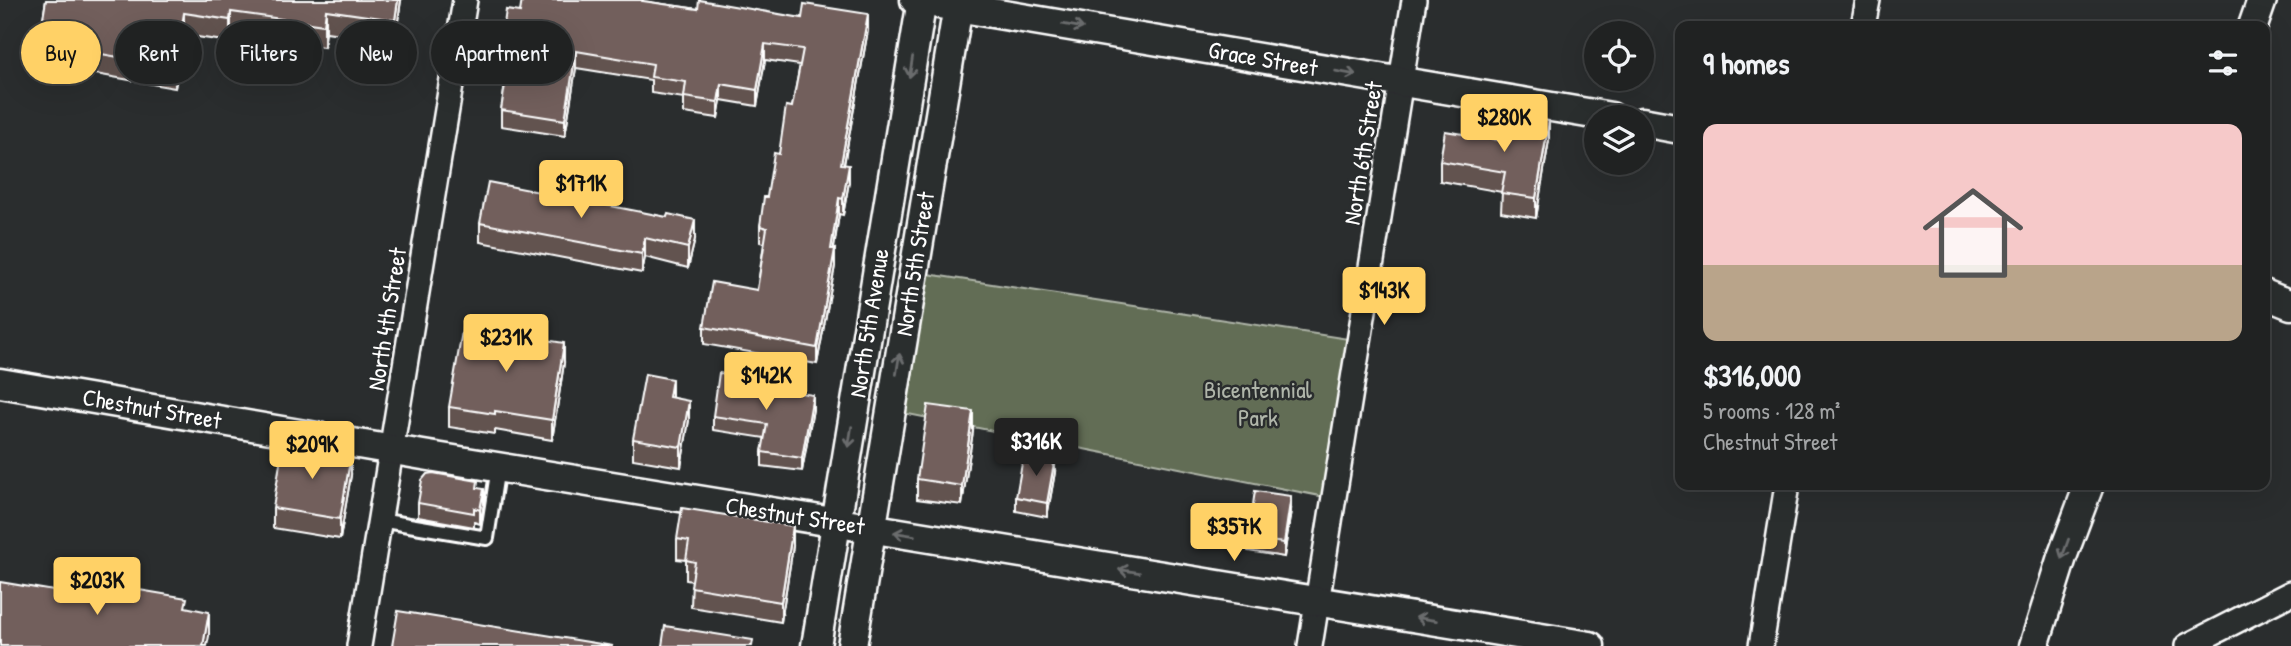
<!DOCTYPE html>
<html lang="en">
<head>
<meta charset="utf-8">
<style>
  :root { --surface:#202222; --page:#282a2a; --text:#f1f3f6; --muted:#a2a4a5; --line:#3d3f40; --accent:#ffd166 }
  body { margin:0; font-family:"Patrick Hand",sans-serif; background:var(--page); color:var(--text); height:100vh; display:flex; flex-direction:column; font-size:26px; white-space:nowrap }
  * { box-sizing:border-box; margin:0 }
  p { font-size:23px; color:var(--muted) }
  .icon { flex:none; width:38px; height:38px; fill:none; stroke:currentColor; stroke-width:2; stroke-linecap:round; stroke-linejoin:round }
  .map { position:relative; flex:1; overflow:hidden }
  .panel { position:absolute; left:1675px; top:21px; width:595px; height:469px; display:flex; flex-direction:column; background:var(--surface); border-radius:14px; box-shadow:0 7px 28px #0002,0 0 0 2px var(--line) }
  .panel>* { flex:none }
  .banner { position:absolute; left:21px; top:21px; width:665px; height:63px; display:flex; gap:14px }
  .tools { position:absolute; left:1584px; top:21px; display:grid; gap:14px }
  .tools a { display:grid; place-items:center; width:70px; height:70px; border-radius:50%; background:var(--surface); box-shadow:0 7px 28px #0002,0 0 0 2px var(--line); font-size:35px }
  .price { position:absolute; translate:-50% -60px; padding:0 16px; border-radius:7px; background:var(--accent); color:#111; font-size:23px; line-height:46px; filter:drop-shadow(0 2px 4px #0008) }
  .price::after { content:''; position:absolute; left:50%; top:42px; width:21px; height:16px; margin-left:-10px; background:inherit; clip-path:polygon(0 0,100% 0,50% 100%) }
  .price.current { background:#222; color:#fff }
  ul { padding:0; list-style:none }
  li { display:grid; align-content:center; gap:14px; height:371px; padding:0 28px }
  li span { display:grid; place-items:center; height:217px; border-radius:14px; color:#555 }
  li>.icon { margin-inline-start:auto }
  span .icon { width:126px; height:126px; fill:#fffc; stroke-width:1 }
  li b { font-size:30px }
  h2 { display:flex; justify-content:space-between; align-items:center; height:84px; padding:0 28px; font-size:30px }
  .chip { padding:0 24px; border-radius:32px; background:var(--surface); box-shadow:0 7px 28px #0002,0 0 0 2px var(--line); font-size:24px; line-height:63px }
  .chip.current { background:var(--accent); color:#111 }
  .map>svg:first-child { display:block }
  .green { fill:#626d54; stroke:#b0b6aa; stroke-width:2 }
  .lines { fill:none; stroke-linecap:round; stroke-linejoin:round }
  .service-casing { stroke:#fff; stroke-width:18 }
  .minor-casing { stroke:#fff; stroke-width:28 }
  .tertiary-casing { stroke:#fff; stroke-width:33 }
  .service { stroke:#2a2d2e; stroke-width:12 }
  .minor { stroke:#2a2d2e; stroke-width:23 }
  .tertiary { stroke:#2a2d2e; stroke-width:28 }
  .wall { fill:#62524f; stroke:#fff; stroke-width:2 }
  .shaded-wall { fill:#504240; stroke:#fff; stroke-width:2 }
  .building { fill:#725f5c; stroke:#fff; stroke-width:2 }
  .oneway { stroke:#6a6c6d }
  .labels { text-anchor:middle; stroke-width:5; stroke-linejoin:round; paint-order:stroke }
  .street-label { font-size:24px; fill:#fff; stroke:#2a2d2e }
  .park-label { font-size:24px; fill:#b0b6aa; stroke:#2a2d2e }
</style>
</head>
<body>
<div class="map">
<svg width="2291" height="646" viewBox="0 0 2291 646">
  <rect width="100%" height="100%" fill="#2a2d2e"/>
  <filter id="ink" filterUnits="userSpaceOnUse"><feTurbulence type="fractalNoise" baseFrequency=".0143" numOctaves="2"/><feDisplacementMap in="SourceGraphic" scale="14" xChannelSelector="R" yChannelSelector="G"/><feConvolveMatrix kernelMatrix="1 2 1 2 8 2 1 2 1" color-interpolation-filters="sRGB"/></filter>
  <g filter="url(#ink)">
    <path class="green" d="M921 273 1355 340 1330 498 898 412Z"/>
    <g class="lines">
      <g class="service-casing">
        <path id="service" d="M379 520 487 538 498 467"/>
      </g>
      <g class="minor-casing">
        <path id="minor" d="M1863 26 1868 0
          M359 646 465 0
          M1310 646 1414 0
          M1761 646 1787 485
          M2187 646 2291 593"/>
      </g>
      <g class="tertiary-casing">
        <path id="tertiary" d="M915 0 1611 117
          M2253 26 2262 0
          M1642 122 1680 129
          M2264 294 2291 305
          M0 383 423 455 1590 646
          M816 646 922 0
          M852 646 959 0
          M2034 646 2062 557 2089 485"/>
      </g>
      <use href="#service" class="service"/>
      <use href="#minor" class="minor"/>
      <use href="#tertiary" class="tertiary"/>
    </g>
    <path class="wall" d="M46 0H401L395 42 326 32 324 47 231 34 230 42 184 35 175 88 39 64V43Z
      M643 0V1L698 9 868 30 844 165 849 182 843 215 839 214 834 249 835 266 817 364 704 344V327L757 290 764 243 760 242V226L792 107 800 65 765 60 757 106 721 100 718 118 684 113V98L651 93V80L576 68 565 136 501 126V110L508 64 501 62V46L520 12Z
      M1549 140 1536 218 1501 212 1502 192 1440 181V161L1505 141Z
      M480 223 695 239 688 268 645 257 642 273 480 242Z
      M564 363 552 440 495 430V434L449 427V407Z
      M771 388 813 409 802 471 762 466V452L765 438 713 430V416Z
      M672 398 689 420 681 467 633 459V439Z
      M973 431 962 505 917 499V479Z
      M1055 472 1047 517 1016 511V497Z
      M351 475 340 539 273 528V508Z
      M478 488 484 503 480 524 474 522V527L418 517V503Z
      M1291 510 1284 557 1248 551V538Z
      M677 539 793 546 781 622 691 607 692 581 686 580V560L677 559Z"/>
    <path class="shaded-wall" d="M398 0H401L395 42V20Z
      M326 10V32L324 47V25Z
      M231 12V34L230 42V20Z
      M184 13V35L175 88V67Z
      M868 14V30L841 180V164Z
      M765 44V60L757 106V90Z
      M576 51V68L565 136V120Z
      M721 84V100L718 118V102Z
      M1549 121V140L1536 218V198Z
      M849 165V182L843 215V199Z
      M839 198V214L831 265V249Z
      M695 220V239L688 268V248Z
      M645 238V257L642 273V254Z
      M835 249V266L817 364V348Z
      M564 343V363L552 440V420Z
      M672 379V399L669 397Z
      M813 395V409L802 471V458Z
      M689 401V420L681 467V447Z
      M973 411V431L962 505V486Z
      M351 455V475L340 539V519Z
      M1055 458V472L1047 517V503Z
      M484 489V503L480 524V510Z
      M1291 496V510L1284 557V543Z
      M793 526V546L781 622V602Z
      M209 612V636L207 646H203Z"/>
    <path class="building" d="M46 0H398L395 20 326 10 324 25 231 12 230 20 184 13 175 67 39 43Z
      M522 0H642V1L698 9 699 0 802 18 804 4 868 14 841 164 849 165 843 199 839 198 831 249H835L817 348 704 327 712 282 757 290 767 228 760 226 764 197H767L774 153 779 154 786 106 792 107 803 49 765 44 757 90 721 84 718 102 684 97 686 82 651 77 653 64 576 51 565 120 501 110 511 48 501 46 506 10 520 12Z
      M1510 113 1549 121 1536 198 1501 193 1505 172 1440 161 1445 131 1505 141Z
      M488 182 667 217 668 214 695 220 688 248 645 238 642 254 480 223Z
      M463 326 564 343 552 420 495 411V414L449 407Z
      M719 373 771 383 770 388 813 395 802 458 762 452 767 424 713 416Z
      M645 374 672 379 669 397 689 401 681 447 633 439Z
      M928 405 973 411 962 486 917 479Z
      M283 444 351 455 340 519 273 508Z
      M1024 452 1055 458 1047 503 1016 497Z
      M433 473 478 481 477 488 484 489 480 510 474 508V513L418 503 422 480 427 474Z
      M1255 491 1291 496 1284 543 1248 538Z
      M682 508 793 526 781 602 691 587 695 562 686 560 689 541 677 539Z
      M68 578 187 598 185 607 209 612 203 646H0V582L66 593Z
      M398 611 613 646H392Z
      M665 626 753 640 752 646H662Z"/>
    <defs><path id="oneway-shaft" d="M-6 0H5M1.5-3L5.5 0L1.5 3" fill="none" stroke-width="1.6" stroke-linecap="round" stroke-linejoin="round" transform="scale(1.75)"/></defs>
    <g class="oneway">
      <use href="#oneway-shaft" transform="translate(1073 26) rotate(10)"/>
      <use href="#oneway-shaft" transform="translate(911 67) rotate(99)"/>
      <use href="#oneway-shaft" transform="translate(1346 73) rotate(10)"/>
      <use href="#oneway-shaft" transform="translate(898 364) rotate(-81)"/>
      <use href="#oneway-shaft" transform="translate(850 437) rotate(99)"/>
      <use href="#oneway-shaft" transform="translate(904 534) rotate(-171)"/>
      <use href="#oneway-shaft" transform="translate(2065 549) rotate(110)"/>
      <use href="#oneway-shaft" transform="translate(1129 571) rotate(-171)"/>
      <use href="#oneway-shaft" transform="translate(1426 619) rotate(-171)"/>
    </g>
  </g>
  <g class="labels">
    <g class="street-label">
      <text transform="translate(1263 59) rotate(10)" y="8">Grace Street</text>
      <text transform="translate(1363 153) rotate(-81)" y="8">North 6th Street</text>
      <text transform="translate(915 264) rotate(-81)" y="8">North 5th Street</text>
      <text transform="translate(387 319) rotate(-81)" y="8">North 4th Street</text>
      <text transform="translate(869 323) rotate(-81)" y="8">North 5th Avenue</text>
      <text transform="translate(152 409) rotate(10)" y="8">Chestnut Street</text>
      <text transform="translate(795 516) rotate(9)" y="8">Chestnut Street</text>
    </g>
    <g class="park-label">
      <text x="1258" y="398">Bicentennial<tspan x="1258" dy="28">Park</tspan></text>
    </g>
  </g>
</svg>
<div class="tools">
<a><svg class="icon" aria-label="locate" viewBox="0 0 24 24"><circle cx="12" cy="12" r="6"/><path d="M12 2v4M12 18v4M2 12h4M18 12h4"/></svg></a>
<a><svg class="icon" aria-label="layers" viewBox="0 0 24 24"><path d="M12 4l9 5-9 5-9-5zM3 14l9 5 9-5"/></svg></a>
</div>
<b class="price" style="left:1504px;top:154px">$280K</b>
<b class="price" style="left:581px;top:220px">$171K</b>
<b class="price" style="left:1384px;top:327px">$143K</b>
<b class="price" style="left:506px;top:374px">$231K</b>
<b class="price" style="left:766px;top:412px">$142K</b>
<b class="price current" style="left:1036px;top:478px">$316K</b>
<b class="price" style="left:312px;top:481px">$209K</b>
<b class="price" style="left:1234px;top:563px">$357K</b>
<b class="price" style="left:97px;top:617px">$203K</b>
<div class="banner">
<a class="chip current">Buy</a>
<a class="chip">Rent</a>
<a class="chip">Filters</a>
<a class="chip">New</a>
<a class="chip">Apartment</a>
</div>
<section class="panel">
<h2>9 homes<svg class="icon" aria-label="filters" viewBox="0 0 24 24"><path d="M4 7h16M4 17h16"/><circle cx="9" cy="7" r="2"/><circle cx="15" cy="17" r="2"/></svg></h2>
<ul>
<li><span style="background:linear-gradient(#f6c9c9 65%,#b9a48a 0)"><svg class="icon" aria-label="home" viewBox="0 0 24 24"><path d="M3 11l9-7 9 7M6 9v11h12V9"/></svg></span><div><b>$316,000</b><p>5 rooms · 128 m²</p><p>Chestnut Street</p></div></li>
</ul>
</section>
</div>
</body>
</html>
